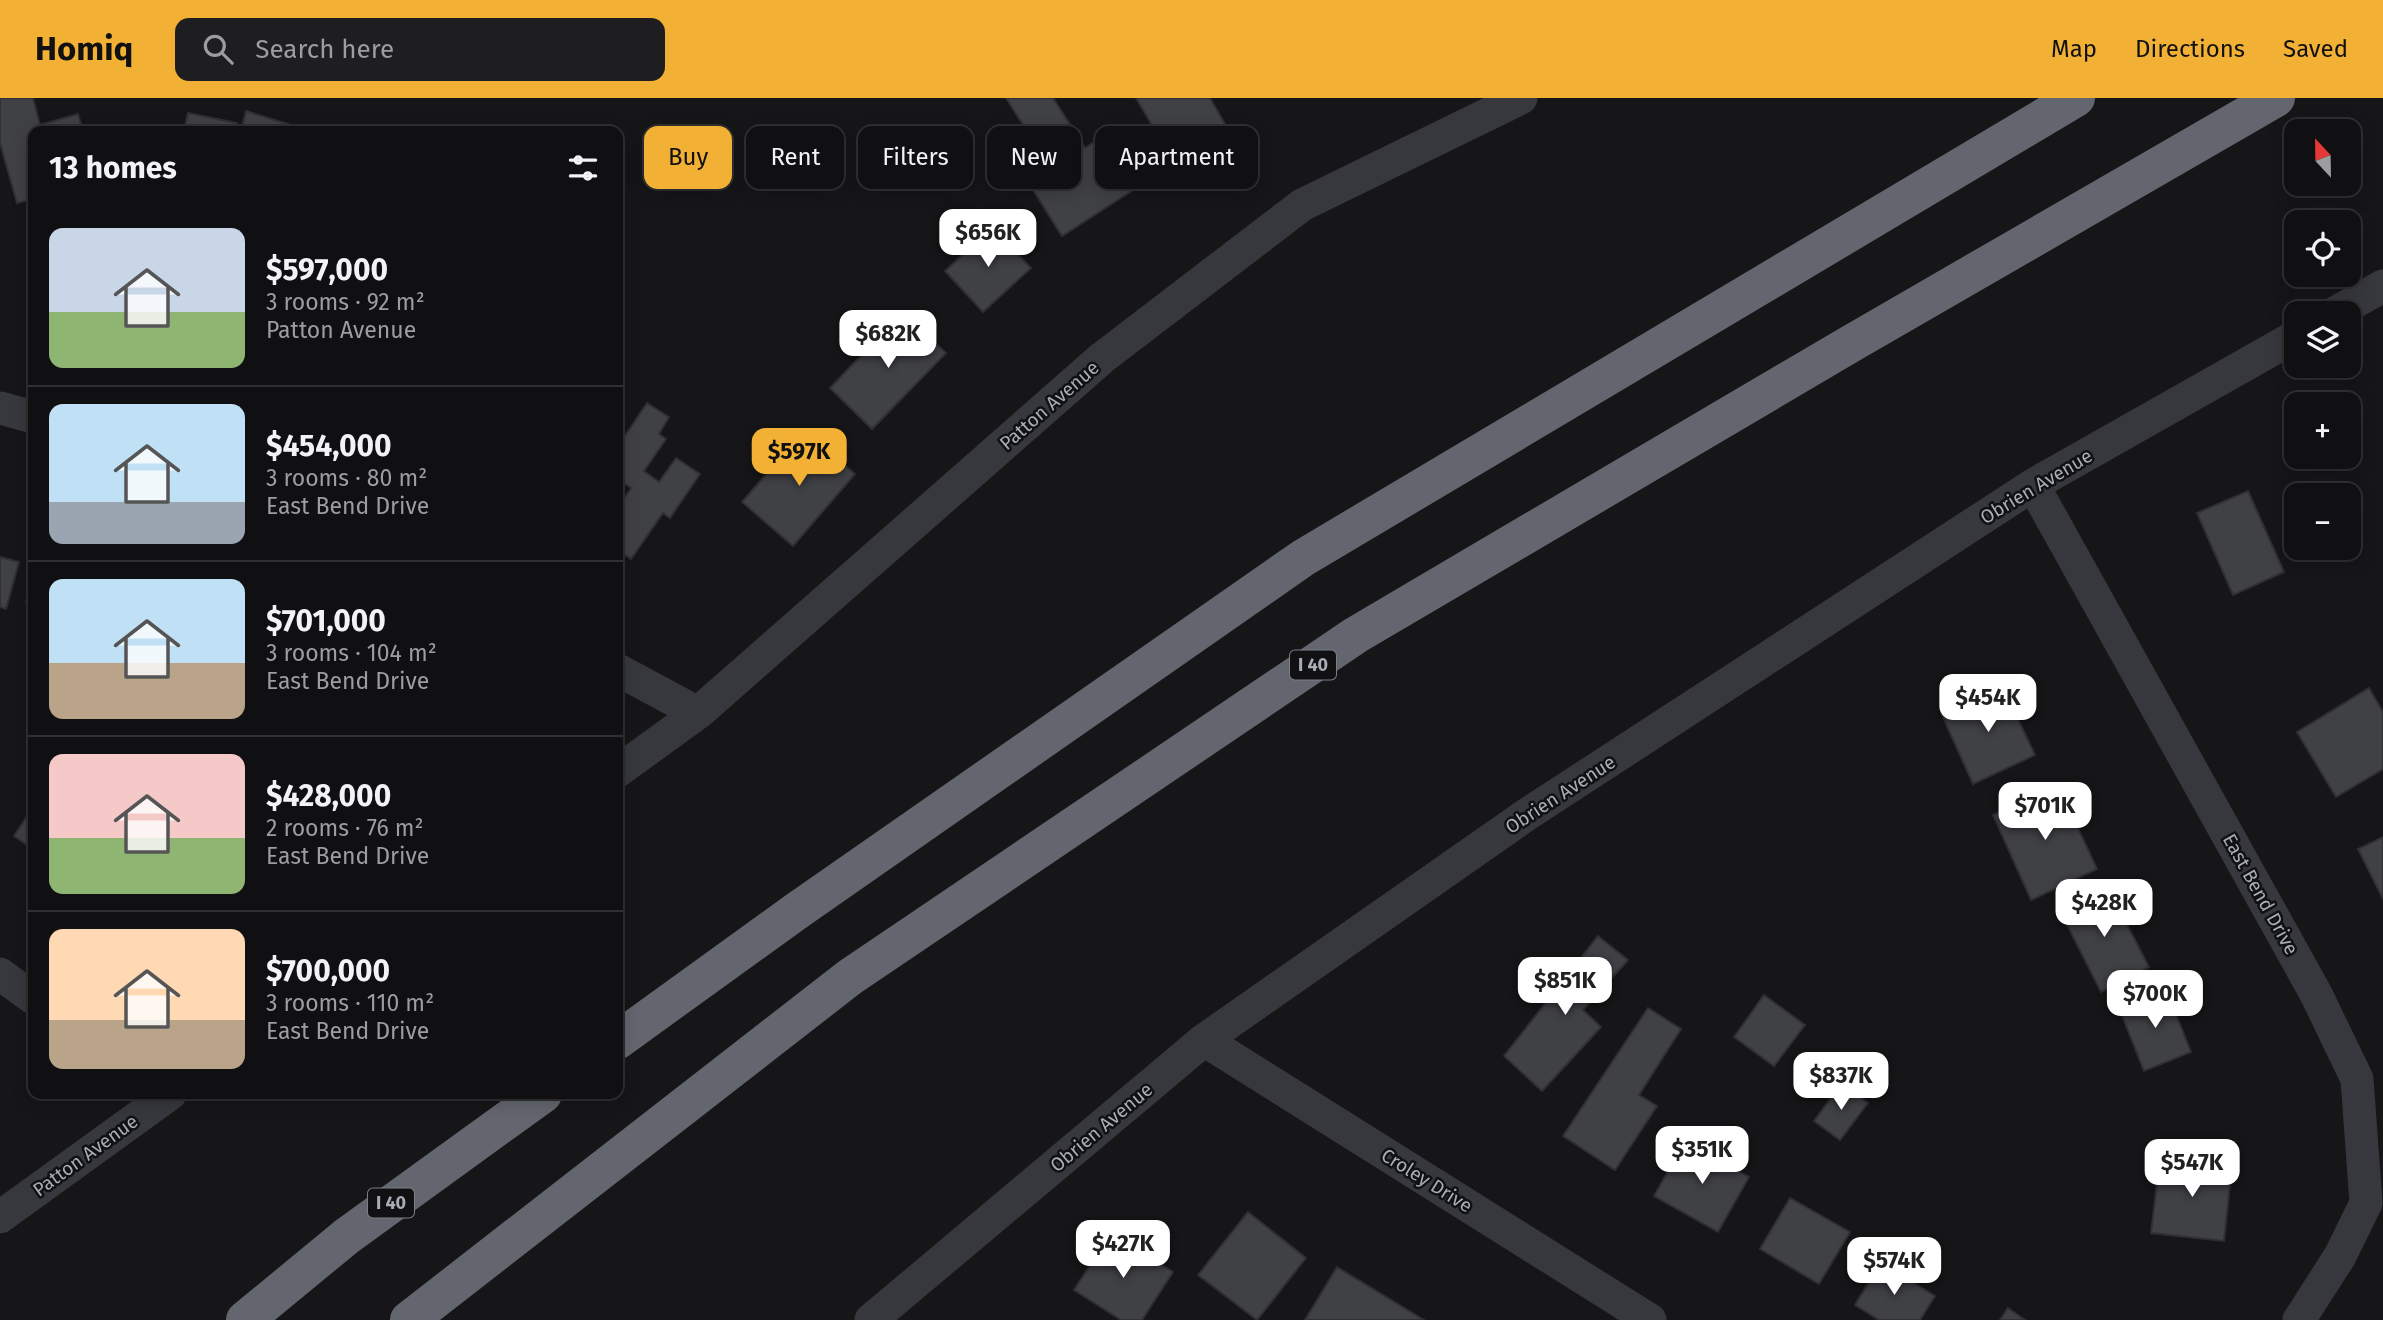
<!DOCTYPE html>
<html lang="en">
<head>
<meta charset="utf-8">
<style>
  :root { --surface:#101012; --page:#1e1e20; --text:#f1f3f6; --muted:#9c9d9f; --line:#303032; --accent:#f2b134 }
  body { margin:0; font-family:"Fira Sans",sans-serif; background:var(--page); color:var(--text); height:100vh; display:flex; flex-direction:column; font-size:26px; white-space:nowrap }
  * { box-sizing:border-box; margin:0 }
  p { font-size:23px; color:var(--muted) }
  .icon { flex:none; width:38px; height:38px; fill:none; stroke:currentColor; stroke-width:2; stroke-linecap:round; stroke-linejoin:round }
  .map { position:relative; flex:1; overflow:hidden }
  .side { position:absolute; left:28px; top:28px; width:595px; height:973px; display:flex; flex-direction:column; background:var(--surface); border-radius:14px; box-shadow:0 4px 18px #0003,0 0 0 2px var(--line) }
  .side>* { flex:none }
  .banner { position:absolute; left:644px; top:28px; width:665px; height:63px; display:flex; gap:14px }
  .needle { width:46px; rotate:338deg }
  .fabs { position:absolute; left:2284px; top:21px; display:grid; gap:14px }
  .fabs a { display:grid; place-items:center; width:77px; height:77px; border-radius:14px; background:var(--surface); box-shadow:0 4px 18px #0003,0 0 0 2px var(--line); font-size:35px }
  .price { position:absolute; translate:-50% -60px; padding:0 16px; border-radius:14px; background:#fff; color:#222; font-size:23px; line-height:46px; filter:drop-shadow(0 2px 4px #0008) }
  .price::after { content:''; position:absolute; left:50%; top:42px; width:21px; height:16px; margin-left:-10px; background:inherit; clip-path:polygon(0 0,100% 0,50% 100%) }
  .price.on { background:var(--accent); color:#111 }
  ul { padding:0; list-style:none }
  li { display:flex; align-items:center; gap:21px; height:175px; padding:0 21px }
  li+li { border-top:2px solid var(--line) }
  li span { display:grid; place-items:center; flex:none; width:196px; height:140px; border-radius:14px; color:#555 }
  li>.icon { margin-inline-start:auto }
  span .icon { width:84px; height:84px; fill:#fffc; stroke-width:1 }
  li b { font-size:30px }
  h2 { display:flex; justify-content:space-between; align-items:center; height:84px; padding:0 21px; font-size:30px }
  .chip { padding:0 24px; border-radius:14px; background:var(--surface); box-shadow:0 4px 18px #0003,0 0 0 2px var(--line); font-size:24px; line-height:63px }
  .chip.on { background:var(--accent); color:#111 }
  header { display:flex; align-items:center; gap:42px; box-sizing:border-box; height:98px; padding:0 35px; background:var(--accent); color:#111 }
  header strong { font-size:33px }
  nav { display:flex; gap:38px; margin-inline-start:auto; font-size:24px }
  .search { width:490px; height:63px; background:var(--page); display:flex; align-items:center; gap:18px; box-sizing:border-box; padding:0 24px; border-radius:14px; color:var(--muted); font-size:26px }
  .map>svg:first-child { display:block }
  .building { fill:#404145; stroke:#303034; stroke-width:2 }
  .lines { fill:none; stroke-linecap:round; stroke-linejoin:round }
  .minor { stroke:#37383d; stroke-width:33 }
  .motorway { stroke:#63666e; stroke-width:38 }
  .labels { text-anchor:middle; stroke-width:5; stroke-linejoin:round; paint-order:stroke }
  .shield { fill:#111113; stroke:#7b7e86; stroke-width:2 }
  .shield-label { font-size:18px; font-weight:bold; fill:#a8adb8 }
  .street-label { font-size:19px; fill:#a8adb8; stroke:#111113 }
</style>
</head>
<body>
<header>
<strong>Homiq</strong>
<div class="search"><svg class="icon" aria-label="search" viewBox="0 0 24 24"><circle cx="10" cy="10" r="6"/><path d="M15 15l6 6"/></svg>Search here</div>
<nav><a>Map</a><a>Directions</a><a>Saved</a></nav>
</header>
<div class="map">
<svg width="2383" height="1222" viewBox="0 0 2383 1222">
  <rect width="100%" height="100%" fill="#161618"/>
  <path class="building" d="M0 0H33L40 27 78 16 83 33H33V101L17 105 0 45Z
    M1006 0H1053L1085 50 1110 33 1144 85 1062 138 1008 52 1030 38Z
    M1136 0H1210L1229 33 1174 65Z
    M246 13 288 26 286 33H241Z
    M188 15 237 25 235 33H184Z
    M992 129 1031 170 983 214 945 173Z
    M903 214 946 255 872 331 830 290Z
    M647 305 669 319 659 336 666 341 644 373 659 384 676 360 700 376 670 420 663 415 631 461 618 452V410L631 390 618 381V348Z
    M805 332 855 376 793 448 742 404Z
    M2248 393 2284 474 2233 497 2197 415Z
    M0 459 19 464 6 511 0 509Z
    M33 473V506L26 504Z
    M2002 587 2035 657 1973 686 1941 615Z
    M2369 590 2383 614V671L2336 699 2297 634Z
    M2058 687 2097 771 2031 802 1993 717Z
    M33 709V751L14 738Z
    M2383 739V801L2358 751Z
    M2107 788 2149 869 2101 894 2060 813Z
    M1598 838 1628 862 1583 912 1601 929 1542 993 1504 958Z
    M2166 891 2191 954 2144 973 2119 910Z
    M1764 897 1805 927 1774 968 1734 939Z
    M1648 910 1681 931 1639 997 1657 1008 1615 1072 1563 1038Z
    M1842 985 1868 1005 1840 1042 1814 1023Z
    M1685 1043 1749 1079 1718 1134 1654 1098Z
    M2160 1060 2232 1067 2224 1143 2151 1135Z
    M1790 1100 1850 1134 1819 1186 1760 1151Z
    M1248 1114 1306 1160 1257 1222 1198 1177Z
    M1111 1135 1173 1174 1142 1222H1121L1074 1192Z
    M1881 1164 1935 1198 1920 1222H1879L1855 1207Z
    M1337 1169 1424 1222H1305Z
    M2008 1210 2025 1222H2000Z"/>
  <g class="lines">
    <path class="minor" d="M2335 215 2383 188
      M0 310 33 319
      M2033 387 2316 896 2357 981 2366 1105 2340 1158 2299 1222
      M618 572 698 615
      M618 673 698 615 1102 260 1302 107 1521 0
      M0 876 33 900
      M1204 942 1650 1222
      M0 1119 170 996
      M871 1222 1204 942 1526 717 2033 387 2296 238"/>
    <path class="motorway" d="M618 942 798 812 1303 460 2076 0
      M245 1222 347 1138 543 996
      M409 1222 850 879 1356 537 1852 245 2276 0"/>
  </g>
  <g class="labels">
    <g class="shield">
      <rect x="1290" y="552.5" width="46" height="29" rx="5"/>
      <rect x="368" y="1090.5" width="46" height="29" rx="5"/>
    </g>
    <g class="shield-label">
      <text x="1313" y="573">I 40</text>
      <text x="391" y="1111">I 40</text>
    </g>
    <g class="street-label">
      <text transform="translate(1049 307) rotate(-41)" y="7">Patton Avenue</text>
      <text transform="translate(2036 388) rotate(-31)" y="7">Obrien Avenue</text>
      <text transform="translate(1560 696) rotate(-33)" y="7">Obrien Avenue</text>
      <text transform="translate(2261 796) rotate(61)" y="7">East Bend Drive</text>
      <text transform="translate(1101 1029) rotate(-40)" y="7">Obrien Avenue</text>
      <text transform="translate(85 1057) rotate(-36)" y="7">Patton Avenue</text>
      <text transform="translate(1427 1082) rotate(32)" y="7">Croley Drive</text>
    </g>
  </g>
</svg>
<div class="fabs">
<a><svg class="needle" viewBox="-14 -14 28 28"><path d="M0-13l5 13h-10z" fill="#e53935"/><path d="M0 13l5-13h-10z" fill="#9c9d9f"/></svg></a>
<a><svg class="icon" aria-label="locate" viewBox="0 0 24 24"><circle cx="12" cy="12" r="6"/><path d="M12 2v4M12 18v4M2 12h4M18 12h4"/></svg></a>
<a><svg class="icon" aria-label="layers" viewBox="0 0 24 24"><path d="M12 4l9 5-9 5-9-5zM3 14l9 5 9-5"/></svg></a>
<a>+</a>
<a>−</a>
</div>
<b class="price" style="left:988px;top:171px">$656K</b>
<b class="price" style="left:888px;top:272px">$682K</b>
<b class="price on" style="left:799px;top:390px">$597K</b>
<b class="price" style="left:1988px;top:636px">$454K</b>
<b class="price" style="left:2045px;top:744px">$701K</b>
<b class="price" style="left:2104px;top:841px">$428K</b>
<b class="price" style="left:1565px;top:919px">$851K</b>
<b class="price" style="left:2155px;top:932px">$700K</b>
<b class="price" style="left:1841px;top:1014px">$837K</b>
<b class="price" style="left:1702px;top:1088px">$351K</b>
<b class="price" style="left:2192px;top:1101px">$547K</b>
<b class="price" style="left:1123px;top:1182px">$427K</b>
<b class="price" style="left:1894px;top:1199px">$574K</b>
<div class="banner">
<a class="chip on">Buy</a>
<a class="chip">Rent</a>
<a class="chip">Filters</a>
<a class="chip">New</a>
<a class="chip">Apartment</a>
</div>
<section class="side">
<h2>13 homes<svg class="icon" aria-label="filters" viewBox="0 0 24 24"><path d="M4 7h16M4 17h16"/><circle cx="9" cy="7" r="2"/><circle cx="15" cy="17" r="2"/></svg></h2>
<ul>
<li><span style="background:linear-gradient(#c9d6e8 60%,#8fb573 0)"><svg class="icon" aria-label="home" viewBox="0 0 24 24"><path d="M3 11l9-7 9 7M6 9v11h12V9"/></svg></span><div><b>$597,000</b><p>3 rooms · 92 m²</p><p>Patton Avenue</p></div></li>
<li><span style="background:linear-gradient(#bfe0f5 70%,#9aa5b1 0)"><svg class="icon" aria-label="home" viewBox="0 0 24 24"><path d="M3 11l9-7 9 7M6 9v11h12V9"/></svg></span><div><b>$454,000</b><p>3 rooms · 80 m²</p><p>East Bend Drive</p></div></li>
<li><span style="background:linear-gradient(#bfe0f5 60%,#b9a48a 0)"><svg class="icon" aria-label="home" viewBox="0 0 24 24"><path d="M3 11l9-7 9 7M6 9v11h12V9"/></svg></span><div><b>$701,000</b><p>3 rooms · 104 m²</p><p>East Bend Drive</p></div></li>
<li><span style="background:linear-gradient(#f6c9c9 60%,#8fb573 0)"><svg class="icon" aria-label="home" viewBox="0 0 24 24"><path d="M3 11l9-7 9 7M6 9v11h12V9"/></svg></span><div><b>$428,000</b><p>2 rooms · 76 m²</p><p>East Bend Drive</p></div></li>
<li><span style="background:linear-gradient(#ffd9b3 65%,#b9a48a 0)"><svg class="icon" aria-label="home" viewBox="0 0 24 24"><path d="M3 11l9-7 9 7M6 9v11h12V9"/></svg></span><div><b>$700,000</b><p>3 rooms · 110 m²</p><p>East Bend Drive</p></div></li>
</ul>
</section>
</div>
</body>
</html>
